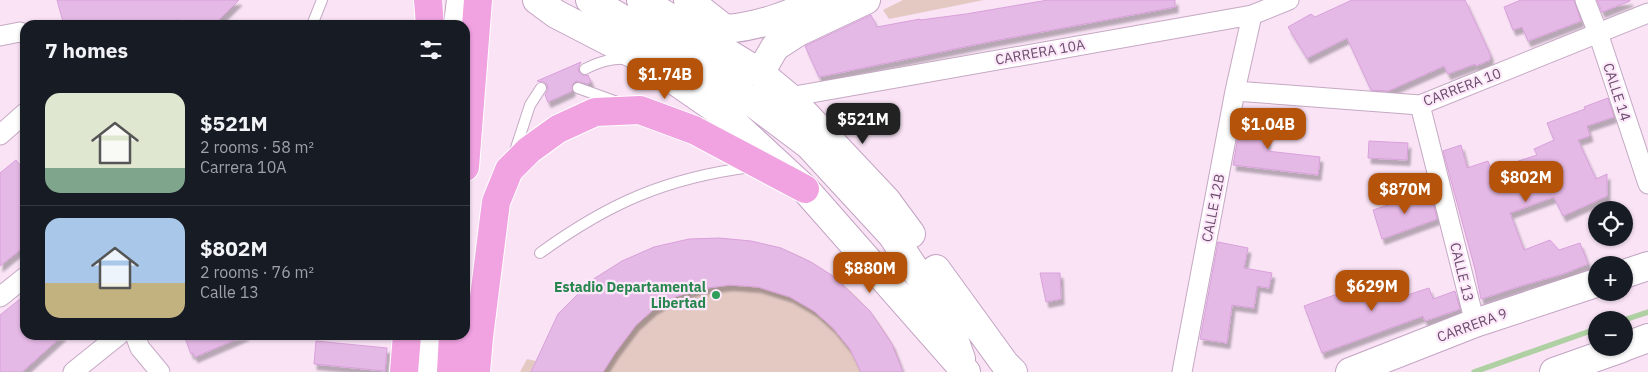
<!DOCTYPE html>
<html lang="en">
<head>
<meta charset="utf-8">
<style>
  :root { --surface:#171b24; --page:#20242c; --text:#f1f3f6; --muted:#9ea1a6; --line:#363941; --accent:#b45309 }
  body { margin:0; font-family:"IBM Plex Sans",sans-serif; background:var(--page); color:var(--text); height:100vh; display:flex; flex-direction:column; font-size:19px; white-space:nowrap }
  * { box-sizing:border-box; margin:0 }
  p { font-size:16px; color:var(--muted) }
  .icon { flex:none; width:28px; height:28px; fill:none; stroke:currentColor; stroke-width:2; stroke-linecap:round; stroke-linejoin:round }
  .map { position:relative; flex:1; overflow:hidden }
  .side { position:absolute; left:20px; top:20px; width:450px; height:320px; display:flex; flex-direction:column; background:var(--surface); border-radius:15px; box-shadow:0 1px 4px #0004 }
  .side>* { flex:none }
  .buttons { position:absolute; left:1588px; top:201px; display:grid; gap:10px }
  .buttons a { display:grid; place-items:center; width:45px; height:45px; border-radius:50%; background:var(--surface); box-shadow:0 1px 4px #0004; font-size:25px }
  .price { position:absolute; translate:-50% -42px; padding:0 11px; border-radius:10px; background:var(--accent); color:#fff; font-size:16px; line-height:32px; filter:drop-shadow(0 1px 2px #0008) }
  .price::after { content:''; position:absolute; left:50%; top:30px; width:15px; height:11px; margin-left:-8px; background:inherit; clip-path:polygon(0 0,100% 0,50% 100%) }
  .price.current { background:#222; color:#fff }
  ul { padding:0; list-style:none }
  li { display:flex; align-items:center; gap:15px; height:125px; padding:0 25px }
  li+li { border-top:1px solid var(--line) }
  li span { display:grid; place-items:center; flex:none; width:140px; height:100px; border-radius:15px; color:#555 }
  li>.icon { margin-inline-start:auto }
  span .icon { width:60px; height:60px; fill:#fffc; stroke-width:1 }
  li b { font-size:21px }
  h2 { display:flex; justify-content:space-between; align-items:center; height:60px; padding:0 25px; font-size:21px }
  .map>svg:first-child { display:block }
  .green { fill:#e4c9c3 }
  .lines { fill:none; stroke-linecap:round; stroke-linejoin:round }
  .stream { stroke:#aed0a2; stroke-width:5.5 }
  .building { fill:#e5b9e6; stroke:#d9a0db; filter:url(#shadow) }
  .lane-casing { stroke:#c5a9c4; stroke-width:12 }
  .street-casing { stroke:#c5a9c4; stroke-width:21 }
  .secondary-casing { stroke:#c3a3c3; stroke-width:30 }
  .primary-casing { stroke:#fff; stroke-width:30 }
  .lane { stroke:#fff; stroke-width:10 }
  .street { stroke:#fff; stroke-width:19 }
  .secondary { stroke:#fff; stroke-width:28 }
  .primary { stroke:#f0a2e1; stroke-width:28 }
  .leisure-dot { fill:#2e9e5b; stroke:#fce8f9; stroke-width:2 }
  .labels { text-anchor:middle; stroke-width:4.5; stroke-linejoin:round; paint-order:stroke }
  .street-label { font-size:14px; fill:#6b4c6d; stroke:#fce8f9 }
  .leisure-label { font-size:14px; font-weight:bold; fill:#27864d; stroke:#fce8f9; text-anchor:end }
</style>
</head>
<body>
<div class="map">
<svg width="1648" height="372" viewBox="0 0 1648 372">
  <defs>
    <filter id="shadow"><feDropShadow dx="3" dy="5.5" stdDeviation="1" flood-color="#0004"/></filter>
  </defs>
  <rect width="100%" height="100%" fill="#f9e3f5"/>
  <path class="green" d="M903 0H984L889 19 883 10Z
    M719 238C740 240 760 242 780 248 826 263 868 301 892 343 897 352 900 363 903 372H520L527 359 536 361 592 280 622 261 654 247 689 239Z"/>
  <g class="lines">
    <path class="stream" d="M1624 320 1648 312
      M1474 372 1596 329"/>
  </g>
  <path class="building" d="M57 0H239L214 25 176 20 162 25H64Z
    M1048 0H1175V7L993 41 819 77 805 46 871 15 877 27 920 19V20L966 14Z
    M1352 0H1465L1490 54V60L1476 66 1475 64 1448 74 1444 66 1388 91 1371 90 1347 38 1307 58 1288 27 1311 14 1315 17Z
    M1521 0H1574L1581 21 1528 41 1522 27 1513 30 1504 7Z
    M1597 0H1630V1L1602 12Z
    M581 62 578 68 579 72 584 76 588 75 591 82 587 84 576 81 572 85V91L548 102 545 95 548 89 547 84 544 82 537 81Z
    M1608 98 1614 117 1587 126 1590 136 1578 140 1596 179 1607 174V196L1563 216 1554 197 1510 213 1524 250 1550 240 1559 250 1580 243 1588 264 1563 274 1524 285 1481 299 1475 269 1443 151 1461 145 1467 168 1488 161 1491 170 1537 155 1534 149 1554 140 1547 123 1585 109 1584 107Z
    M1242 114 1268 116 1267 151 1320 157 1318 175 1233 165Z
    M1369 141 1408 143 1407 160 1368 158Z
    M16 160 25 171V246L0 266V173Z
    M1430 191 1437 219 1382 239 1373 210Z
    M719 238 751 241 781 248 811 262 833 276 870 311 892 344 903 372H861L850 349 833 328 814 311 790 297 758 287 730 285 699 289 675 297 654 309 636 325 615 353 603 372H531L558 314 592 280 622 261 654 247 689 239Z
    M1218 242 1248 248 1244 268 1272 273 1269 288 1257 286 1254 308 1232 305 1227 343 1200 339Z
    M1040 273H1060L1061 299 1046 302Z
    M1390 275 1398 298 1429 288 1433 299 1455 291 1460 309 1425 321 1423 316 1322 353 1304 306Z
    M25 295V335H63L22 372H0V315Z
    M184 335H246L195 357 193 353 191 354Z
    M316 341 387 348 385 371 314 364Z"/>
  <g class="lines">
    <g class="lane-casing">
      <path id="lane" d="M312 25 322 0
        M585 69C599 62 611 58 627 59
        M578 88 617 102
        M514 154 530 105 541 88
        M540 253C609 203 666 178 751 167"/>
    </g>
    <g class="street-casing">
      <path id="street" d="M1585 0 1598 33 1648 184
        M0 36 20 32 25 34
        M1235 91 1420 105 1648 13
        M789 97 1252 15 1289 0
        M1420 105 1475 323
        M0 135 25 113
        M0 297 25 277
        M135 335 140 348 160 372
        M73 372 119 335
        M1182 372 1235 91 1252 15"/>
    </g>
    <g class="secondary-casing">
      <path id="secondary" d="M537 0 556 14 645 60 726 116 805 189 966 372
        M590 0 705 67 809 145 892 235 947 318 961 359
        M641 0 760 73 789 97 886 200 911 234
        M688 0 725 29
        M458 25 461 0
        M688 25C700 26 715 30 727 29 761 26 791 14 821 0
        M760 73 775 47 798 32 866 0
        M936 269 1005 364 1013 372
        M1624 274 1648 266
        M1624 347 1648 338
        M428 372 432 335
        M1350 372 1475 323 1596 283
        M1554 372 1622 348"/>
    </g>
    <g class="primary-casing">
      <path id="primary" d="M428 0 430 25
        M465 167 478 0
        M404 372 407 335
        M451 372 453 335
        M476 372 479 337 496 202 509 170 529 150 558 129 595 112 640 110 694 130 805 189"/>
    </g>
    <use href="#lane" class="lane"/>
    <use href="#street" class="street"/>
    <use href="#secondary" class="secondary"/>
    <use href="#primary" class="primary"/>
  </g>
  <circle class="leisure-dot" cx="716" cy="295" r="5"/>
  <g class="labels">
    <g class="street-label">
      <text transform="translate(1040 52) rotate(-10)" y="5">CARRERA 10A</text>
      <text transform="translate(1462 87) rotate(-21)" y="5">CARRERA 10</text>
      <text transform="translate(1617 92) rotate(72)" y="5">CALLE 14</text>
      <text transform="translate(1213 208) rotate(-79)" y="5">CALLE 12B</text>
      <text transform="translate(1462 272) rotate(76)" y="5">CALLE 13</text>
      <text transform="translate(1472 325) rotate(-20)" y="5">CARRERA 9</text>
    </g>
    <g class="leisure-label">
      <text x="706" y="292">Estadio Departamental<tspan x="706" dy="16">Libertad</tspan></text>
    </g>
  </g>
</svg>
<div class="buttons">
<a><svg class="icon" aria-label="locate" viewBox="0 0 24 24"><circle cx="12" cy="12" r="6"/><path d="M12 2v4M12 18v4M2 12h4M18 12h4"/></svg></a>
<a>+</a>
<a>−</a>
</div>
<b class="price" style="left:665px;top:100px">$1.74B</b>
<b class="price current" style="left:863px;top:145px">$521M</b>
<b class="price" style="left:1268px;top:150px">$1.04B</b>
<b class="price" style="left:1526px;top:203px">$802M</b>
<b class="price" style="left:1405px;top:215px">$870M</b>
<b class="price" style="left:870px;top:294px">$880M</b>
<b class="price" style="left:1372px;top:312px">$629M</b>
<section class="side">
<h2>7 homes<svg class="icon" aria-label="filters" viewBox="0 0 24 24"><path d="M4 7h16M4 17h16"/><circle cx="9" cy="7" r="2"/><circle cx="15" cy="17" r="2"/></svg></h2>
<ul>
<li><span style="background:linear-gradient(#dfe7d0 75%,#7fa58c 0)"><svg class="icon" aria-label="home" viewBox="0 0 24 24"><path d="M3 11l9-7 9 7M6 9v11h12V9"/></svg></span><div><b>$521M</b><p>2 rooms · 58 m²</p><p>Carrera 10A</p></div></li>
<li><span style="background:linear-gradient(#a9c7e8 65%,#c2b280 0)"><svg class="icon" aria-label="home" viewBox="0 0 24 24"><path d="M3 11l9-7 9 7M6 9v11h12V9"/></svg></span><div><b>$802M</b><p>2 rooms · 76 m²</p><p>Calle 13</p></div></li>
</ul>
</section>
</div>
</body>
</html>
